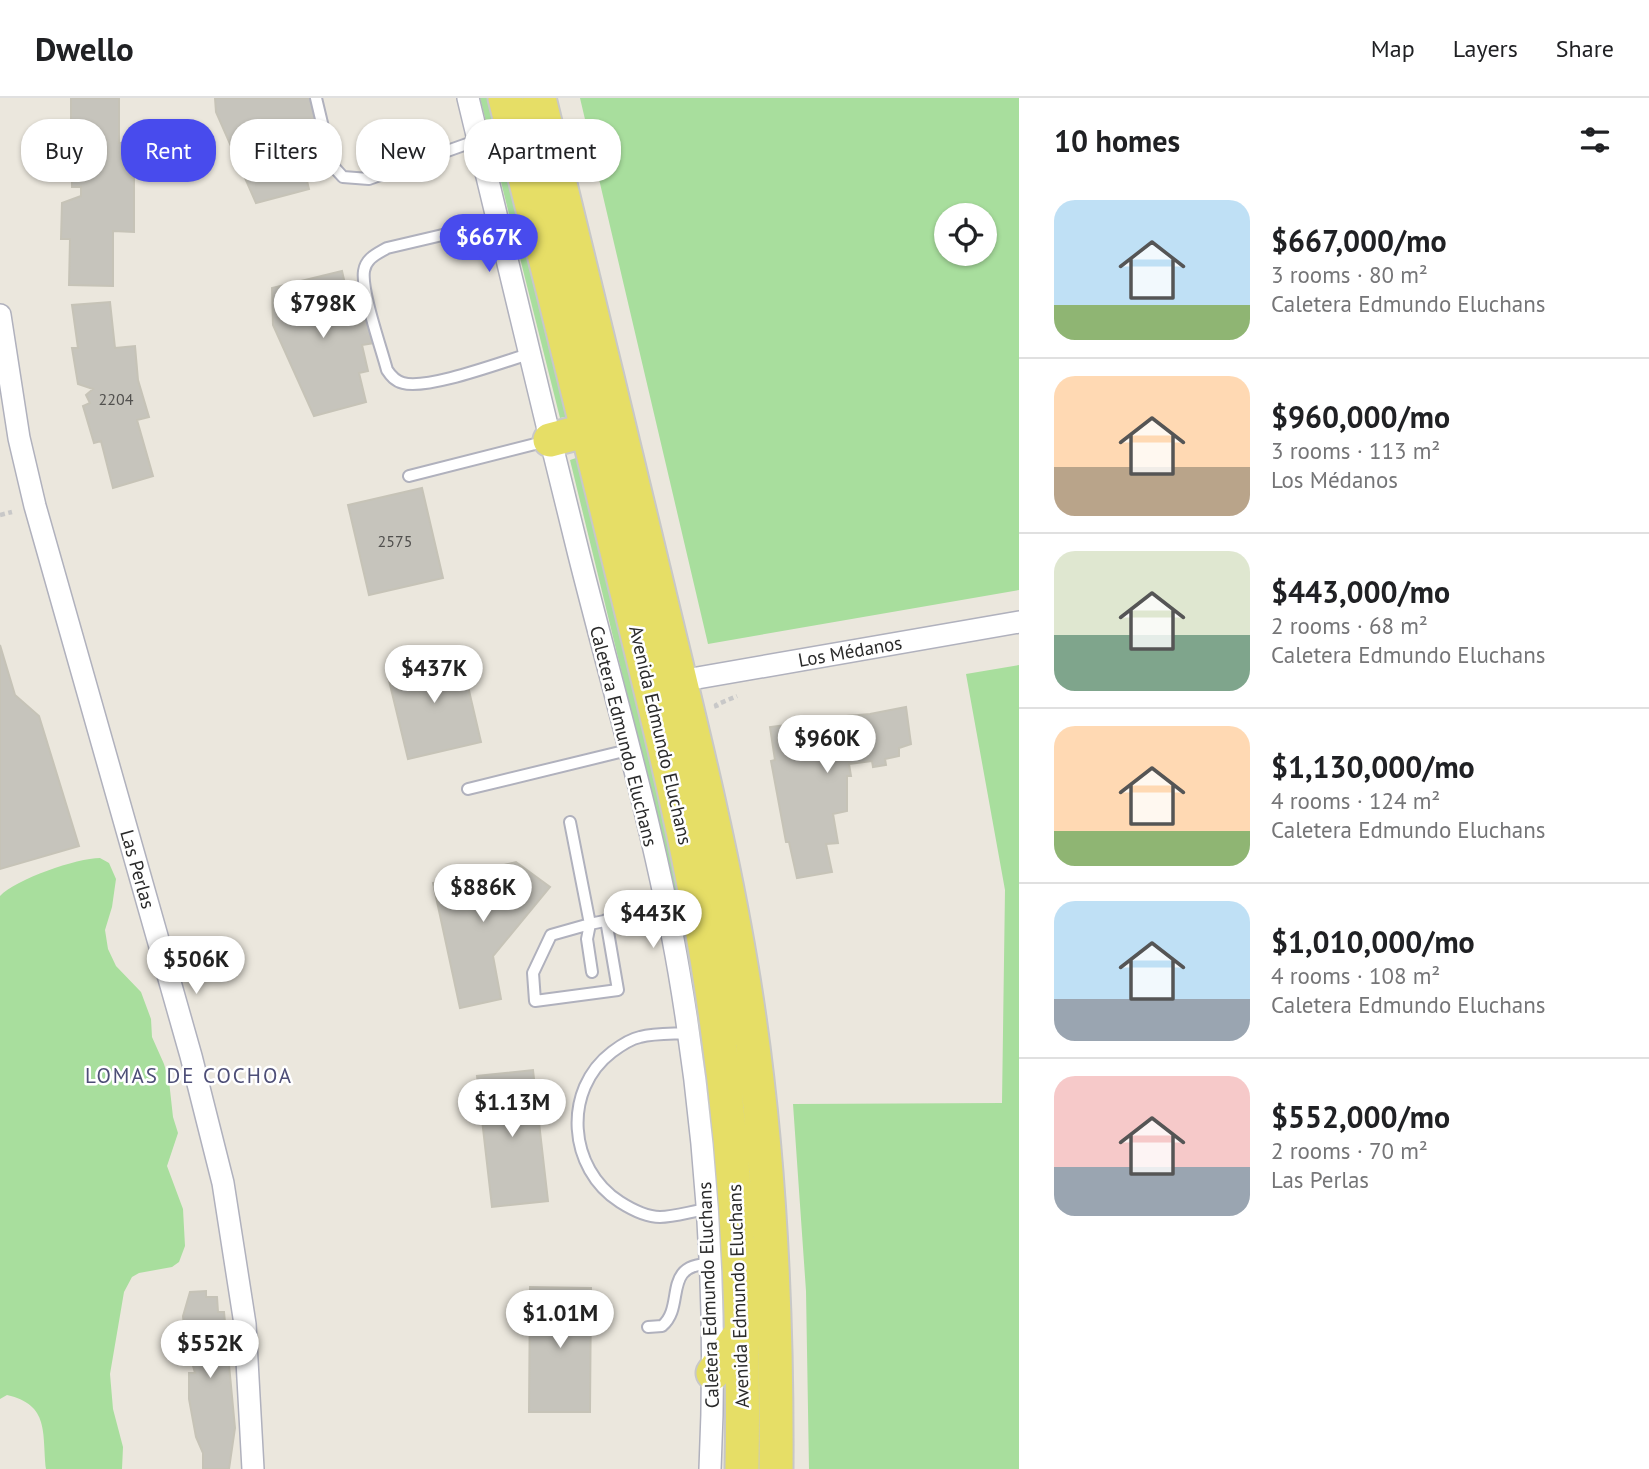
<!DOCTYPE html>
<html lang="en">
<head>
<meta charset="utf-8">
<style>
  :root { --surface:#fff; --page:#f6f6f6; --text:#202124; --muted:#757577; --line:#e0e0e0; --accent:#484bed }
  body { margin:0; font-family:"PT Sans",sans-serif; background:var(--page); color:var(--text); height:100vh; display:flex; flex-direction:column; font-size:26px; white-space:nowrap }
  * { box-sizing:border-box; margin:0 }
  p { font-size:23px; color:var(--muted) }
  .icon { flex:none; width:38px; height:38px; fill:none; stroke:currentColor; stroke-width:2; stroke-linecap:round; stroke-linejoin:round }
  .map { position:relative; flex:1; overflow:hidden }
  .drawer { display:flex; flex-direction:column; background:var(--surface); width:630px }
  .drawer>* { flex:none }
  .guide { position:absolute; left:21px; top:21px; width:665px; height:63px; display:flex; gap:14px }
  .buttons { position:absolute; left:934px; top:105px; display:grid; gap:14px }
  .buttons a { display:grid; place-items:center; width:63px; height:63px; border-radius:50%; background:var(--surface); box-shadow:0 2px 5px #0004; font-size:35px }
  .price { position:absolute; translate:-50% -60px; padding:0 16px; border-radius:24px; background:#fff; color:#222; font-size:23px; line-height:46px; filter:drop-shadow(0 2px 4px #0008) }
  .price::after { content:''; position:absolute; left:50%; top:42px; width:21px; height:16px; margin-left:-10px; background:inherit; clip-path:polygon(0 0,100% 0,50% 100%) }
  .price.active { background:var(--accent); color:#fff }
  ul { padding:0; list-style:none }
  li { display:flex; align-items:center; gap:21px; height:175px; padding:0 35px }
  li+li { border-top:2px solid var(--line) }
  li span { display:grid; place-items:center; flex:none; width:196px; height:140px; border-radius:21px; color:#555 }
  li>.icon { margin-inline-start:auto }
  span .icon { width:84px; height:84px; fill:#fffc; stroke-width:1 }
  li b { font-size:30px }
  h2 { display:flex; justify-content:space-between; align-items:center; height:84px; padding:0 35px; font-size:30px }
  .tag { padding:0 24px; border-radius:28px; background:var(--surface); box-shadow:0 2px 5px #0004; font-size:24px; line-height:63px }
  .tag.active { background:var(--accent); color:#fff }
  header { display:flex; align-items:center; gap:42px; box-sizing:border-box; height:98px; padding:0 35px; background:var(--surface); border-bottom:2px solid var(--line) }
  header strong { font-size:33px }
  nav { display:flex; gap:38px; margin-inline-start:auto; font-size:24px }
  main { display:flex; flex:1; min-height:0 }
  .map>svg:first-child { display:block }
  .green { fill:#a8de9d; fill-rule:evenodd }
  .building { fill:#c6c4bc; stroke:#c6c3b7; stroke-width:2 }
  .lines { fill:none; stroke-linecap:round; stroke-linejoin:round }
  .service-casing { stroke:#b0b1bd; stroke-width:14 }
  .minor-casing { stroke:#b0b1bd; stroke-width:24 }
  .primary-casing { stroke:#c8c8c8; stroke-width:37 }
  .path { stroke:#c8c8c8; stroke-width:4.5; stroke-dasharray:5 3.5; stroke-linecap:butt }
  .service { stroke:#fff; stroke-width:10 }
  .minor { stroke:#fff; stroke-width:21 }
  .primary { stroke:#e6de66; stroke-width:33 }
  .labels { text-anchor:middle; stroke-width:5; stroke-linejoin:round; paint-order:stroke }
  .number-label { font-size:16px; fill:#51504e }
  .street-label { font-size:19px; fill:#2a2a2a; stroke:#fff }
  .neighbourhood-label { font-size:21px; letter-spacing:2px; fill:#4d4e77; stroke:#fff }
</style>
</head>
<body>
<header>
<strong>Dwello</strong>
<nav><a>Map</a><a>Layers</a><a>Share</a></nav>
</header>
<main>
<div class="map">
<svg width="1019" height="1371" viewBox="0 0 1019 1371">
  <rect width="100%" height="100%" fill="#ebe7dd"/>
  <path class="green" d="M480 0H492L569 318 560 320Z
    M580 0H1019V492L708 546ZM947 117H985V156H947Z
    M579 359 699 868 731 1213 721 1219 689 870 677 802 570 362Z
    M1019 567V1371H809L806 1193 793 1006 1002 1005 1005 792 966 576Z
    M100 760 109 765 116 781 112 809 105 832 108 851 116 868 141 894 151 921 152 939 164 966 169 983 173 1019 178 1035 167 1068 183 1111 185 1148 179 1164 172 1169 139 1175 132 1179 124 1194 110 1276 113 1311 123 1349 122 1371H46C42 1335 50 1307 7 1297L0 1301V798C16 781 77 760 100 760Z"/>
  <path class="building" d="M71 0H119V45H134V134L113 133V188L69 187 70 141H61L62 105 81 98V89H72V78H63V41H71Z
    M215 0H310L318 31 304 34 311 60 302 62 309 91 256 105 216 14Z
    M342 173 351 212 367 209 375 245 362 247 368 273 359 275 366 304 314 318 273 227 272 190Z
    M110 204 115 250 135 248 138 282 149 319 137 322 153 378 113 390 101 343 94 345 83 308 90 305 86 297 93 291 78 286 72 250H78L72 207Z
    M422 390 443 480 369 497 348 407Z
    M0 547 15 597 39 618 79 748 0 771Z
    M460 554 481 644 408 661 386 570Z
    M906 609 911 646 899 650V658L885 661 886 667 873 669 872 663 849 666 851 678H847V713L833 716 838 745 826 746 832 774 797 780 789 744H786L771 663 775 662 770 629 801 625 800 622 870 616Z
    M516 764 550 789 493 858 501 901 460 910 433 785Z
    M533 972 548 1103 492 1109 477 978Z
    M530 1189 591 1190 590 1314H529Z
    M206 1193V1199H217L218 1214H224L235 1330 229 1371H203V1355L196 1339 189 1301V1275H195L185 1239 183 1218 190 1194Z"/>
  <g class="lines">
    <g class="service-casing">
      <path id="service" d="M316 0 332 67 343 79 369 81 478 42
        M498 124 387 150C377 156 366 160 364 173 361 193 381 249 387 272 391 278 395 283 403 285 428 292 502 264 529 256
        M409 378 547 343
        M468 691 628 652
        M570 724 590 826 666 810
        M592 874 587 841 590 826 551 837 533 875 535 903 618 892 606 822
        M688 935C673 936 655 935 640 939 630 941 620 948 612 954 562 992 568 1071 620 1104 631 1111 646 1119 660 1119 675 1119 692 1113 708 1111
        M648 1229 662 1228C686 1208 661 1166 710 1166"/>
    </g>
    <g class="minor-casing">
      <path id="minor" d="M468 0C505 153 541 305 579 457 614 596 655 734 679 874 707 1038 718 1205 710 1371
        M0 217 19 340 35 408 191 958 223 1085 245 1226 253 1371
        M680 583 1019 524"/>
    </g>
    <g class="primary-casing">
      <path id="primary" d="M505 0C546 163 587 327 626 490 657 616 688 740 708 867 735 1034 745 1203 742 1371
        M539 0C579 164 619 327 658 491 688 616 720 741 741 868 769 1034 777 1203 776 1371
        M550 342 588 332H608
        M713 1275 745 1229"/>
    </g>
    <path class="path" d="M0 417 12 414
      M717 610 716 607 737 598"/>
    <use href="#service" class="service"/>
    <use href="#minor" class="minor"/>
    <use href="#primary" class="primary"/>
  </g>
  <g class="labels">
    <g class="number-label">
      <text x="116" y="307">2204</text>
      <text x="395" y="449">2575</text>
    </g>
    <g class="street-label">
      <text transform="translate(850 553) rotate(-10)" y="7">Los Médanos</text>
      <text transform="translate(661 637) rotate(77)" y="7">Avenida Edmundo Eluchans</text>
      <text transform="translate(624 638) rotate(76)" y="7">Caletera Edmundo Eluchans</text>
      <text transform="translate(138 771) rotate(74)" y="7">Las Perlas</text>
      <text transform="translate(708 1197) rotate(-92)" y="7">Caletera Edmundo Eluchans</text>
      <text transform="translate(738 1198) rotate(-92)" y="7">Avenida Edmundo Eluchans</text>
    </g>
    <g class="neighbourhood-label">
      <text x="189" y="985">LOMAS DE COCHOA</text>
    </g>
  </g>
</svg>
<div class="buttons">
<a><svg class="icon" aria-label="locate" viewBox="0 0 24 24"><circle cx="12" cy="12" r="6"/><path d="M12 2v4M12 18v4M2 12h4M18 12h4"/></svg></a>
</div>
<b class="price active" style="left:489px;top:176px">$667K</b>
<b class="price" style="left:323px;top:242px">$798K</b>
<b class="price" style="left:434px;top:607px">$437K</b>
<b class="price" style="left:827px;top:677px">$960K</b>
<b class="price" style="left:483px;top:826px">$886K</b>
<b class="price" style="left:653px;top:852px">$443K</b>
<b class="price" style="left:196px;top:898px">$506K</b>
<b class="price" style="left:512px;top:1041px">$1.13M</b>
<b class="price" style="left:560px;top:1252px">$1.01M</b>
<b class="price" style="left:210px;top:1282px">$552K</b>
<div class="guide">
<a class="tag">Buy</a>
<a class="tag active">Rent</a>
<a class="tag">Filters</a>
<a class="tag">New</a>
<a class="tag">Apartment</a>
</div>
</div>
<section class="drawer">
<h2>10 homes<svg class="icon" aria-label="filters" viewBox="0 0 24 24"><path d="M4 7h16M4 17h16"/><circle cx="9" cy="7" r="2"/><circle cx="15" cy="17" r="2"/></svg></h2>
<ul>
<li><span style="background:linear-gradient(#bfe0f5 75%,#8fb573 0)"><svg class="icon" aria-label="home" viewBox="0 0 24 24"><path d="M3 11l9-7 9 7M6 9v11h12V9"/></svg></span><div><b>$667,000/mo</b><p>3 rooms · 80 m²</p><p>Caletera Edmundo Eluchans</p></div></li>
<li><span style="background:linear-gradient(#ffd9b3 65%,#b9a48a 0)"><svg class="icon" aria-label="home" viewBox="0 0 24 24"><path d="M3 11l9-7 9 7M6 9v11h12V9"/></svg></span><div><b>$960,000/mo</b><p>3 rooms · 113 m²</p><p>Los Médanos</p></div></li>
<li><span style="background:linear-gradient(#dfe7d0 60%,#7fa58c 0)"><svg class="icon" aria-label="home" viewBox="0 0 24 24"><path d="M3 11l9-7 9 7M6 9v11h12V9"/></svg></span><div><b>$443,000/mo</b><p>2 rooms · 68 m²</p><p>Caletera Edmundo Eluchans</p></div></li>
<li><span style="background:linear-gradient(#ffd9b3 75%,#8fb573 0)"><svg class="icon" aria-label="home" viewBox="0 0 24 24"><path d="M3 11l9-7 9 7M6 9v11h12V9"/></svg></span><div><b>$1,130,000/mo</b><p>4 rooms · 124 m²</p><p>Caletera Edmundo Eluchans</p></div></li>
<li><span style="background:linear-gradient(#bfe0f5 70%,#9aa5b1 0)"><svg class="icon" aria-label="home" viewBox="0 0 24 24"><path d="M3 11l9-7 9 7M6 9v11h12V9"/></svg></span><div><b>$1,010,000/mo</b><p>4 rooms · 108 m²</p><p>Caletera Edmundo Eluchans</p></div></li>
<li><span style="background:linear-gradient(#f6c9c9 65%,#9aa5b1 0)"><svg class="icon" aria-label="home" viewBox="0 0 24 24"><path d="M3 11l9-7 9 7M6 9v11h12V9"/></svg></span><div><b>$552,000/mo</b><p>2 rooms · 70 m²</p><p>Las Perlas</p></div></li>
</ul>
</section>
</main>
</body>
</html>
